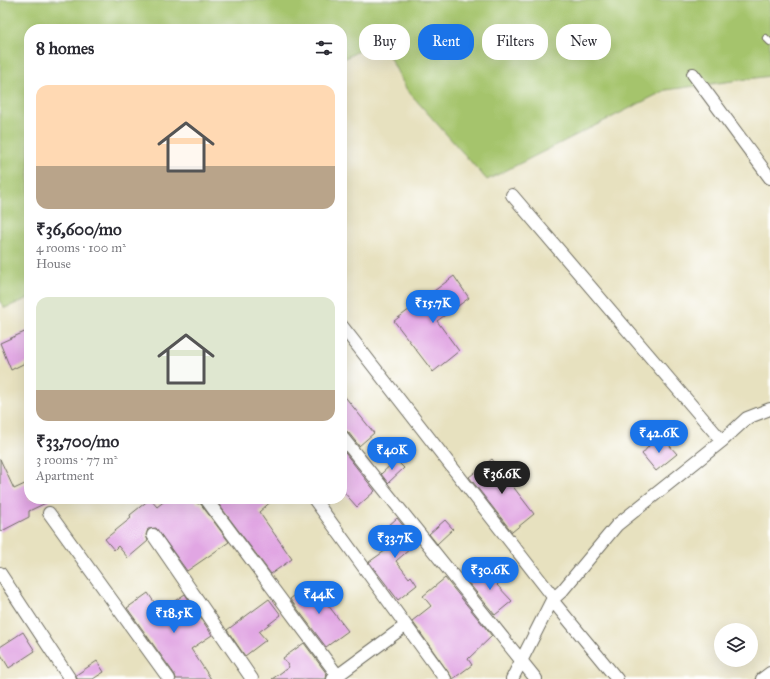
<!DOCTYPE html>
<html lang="en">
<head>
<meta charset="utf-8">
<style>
  :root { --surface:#fff; --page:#f7f7f7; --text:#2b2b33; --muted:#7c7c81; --accent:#1a73e8 }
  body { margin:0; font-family:"IM FELL Great Primer",serif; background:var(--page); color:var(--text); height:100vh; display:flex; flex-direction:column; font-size:15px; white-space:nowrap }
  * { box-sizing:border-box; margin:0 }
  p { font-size:13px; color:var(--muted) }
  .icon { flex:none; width:22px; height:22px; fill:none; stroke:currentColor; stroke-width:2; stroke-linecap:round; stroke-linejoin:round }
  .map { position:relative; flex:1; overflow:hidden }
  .drawer { position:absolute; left:24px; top:24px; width:323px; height:480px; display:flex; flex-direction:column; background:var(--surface); border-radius:16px; box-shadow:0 4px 16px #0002 }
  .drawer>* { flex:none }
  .guide { position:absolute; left:359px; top:24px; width:351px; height:36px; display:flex; gap:8px }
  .tools { position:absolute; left:714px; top:623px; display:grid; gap:8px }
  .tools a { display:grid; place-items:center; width:44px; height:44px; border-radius:50%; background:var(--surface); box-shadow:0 4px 16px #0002; font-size:20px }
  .price { position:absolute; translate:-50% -34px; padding:0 9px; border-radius:14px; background:var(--accent); color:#fff; font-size:13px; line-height:26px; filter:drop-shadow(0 1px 2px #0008) }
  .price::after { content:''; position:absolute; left:50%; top:24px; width:12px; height:9px; margin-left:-6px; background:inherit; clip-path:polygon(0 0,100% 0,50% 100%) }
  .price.current { background:#222; color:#fff }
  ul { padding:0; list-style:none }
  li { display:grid; align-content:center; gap:8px; height:212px; padding:0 12px }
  li span { display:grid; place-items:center; height:124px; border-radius:12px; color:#555 }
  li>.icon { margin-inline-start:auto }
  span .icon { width:72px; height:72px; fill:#fffc; stroke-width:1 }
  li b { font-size:17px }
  h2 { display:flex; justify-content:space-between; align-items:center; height:48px; padding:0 12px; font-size:17px }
  .chip { padding:0 14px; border-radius:16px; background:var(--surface); box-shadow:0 4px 16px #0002; font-size:14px; line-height:36px }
  .chip.current { background:var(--accent); color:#fff }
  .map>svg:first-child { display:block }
  .green { fill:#a5c46c; stroke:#68784c }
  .building { fill:#e1a6e3 }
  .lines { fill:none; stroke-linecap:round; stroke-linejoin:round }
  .service-casing { stroke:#6d6b5f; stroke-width:8 }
  .minor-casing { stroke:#6d6b5f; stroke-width:14 }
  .service { stroke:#fff; stroke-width:6 }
  .minor { stroke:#fff; stroke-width:12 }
</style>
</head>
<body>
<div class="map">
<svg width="770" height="679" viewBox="0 0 770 679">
  <rect width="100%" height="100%" fill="#fff"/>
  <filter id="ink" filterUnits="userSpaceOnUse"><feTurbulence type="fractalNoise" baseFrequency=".025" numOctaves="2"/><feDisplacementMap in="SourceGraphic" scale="8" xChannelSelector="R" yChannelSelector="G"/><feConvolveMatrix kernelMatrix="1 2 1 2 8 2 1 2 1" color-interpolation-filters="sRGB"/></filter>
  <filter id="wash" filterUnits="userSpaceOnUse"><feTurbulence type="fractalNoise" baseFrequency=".012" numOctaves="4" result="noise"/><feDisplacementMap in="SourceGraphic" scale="16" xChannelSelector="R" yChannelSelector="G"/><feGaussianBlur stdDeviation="0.9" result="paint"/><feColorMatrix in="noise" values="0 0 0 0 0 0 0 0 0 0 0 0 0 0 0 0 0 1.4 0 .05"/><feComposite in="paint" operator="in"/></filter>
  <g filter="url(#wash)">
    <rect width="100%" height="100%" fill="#e7e1bf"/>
    <path class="green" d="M0 0H770V76L666 90 487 180 407 90 380 39 342 60V29H29V298L5 308 0 302Z"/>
    <g id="blocks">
      <path class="building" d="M454 276 469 298 437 321 459 351 433 372 394 321Z
        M29 330V361L11 370 0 343Z
        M342 393 374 433 359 446 348 432 342 430Z
        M662 437 677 454 656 471 642 454 654 440 656 442Z
        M342 449 375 491 357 507 342 490Z
        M0 459 14 489 29 482V499H54L29 511V517L0 532Z
        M492 459 534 514 512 532 469 477Z
        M396 460 404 468 388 483 381 474Z
        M150 499 157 507 167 499H194L198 504 200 503 229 542 187 571 156 528 148 529 146 535 148 541 128 558 118 546 114 550 105 539 131 518 130 515Z
        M221 499H274L259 512 292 559 271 574 217 502Z
        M397 518 417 543 396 561 409 578 411 576 417 585 398 600 369 562 389 548 378 535Z
        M445 520 453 529 437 544 429 534Z
        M486 567 499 583 497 585 512 601 495 615 467 581Z
        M445 578 492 636 468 659 472 665 453 679 412 621 431 606 423 596Z
        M311 583 348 631 326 647 290 599Z
        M148 593 160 611 185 594 212 635 191 649 211 679H176L175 675 127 608Z
        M269 599 281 615 259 632 266 640 245 656 227 630Z
        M23 632 35 651 9 668 0 653V647Z
        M304 643 327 674 326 679H272L289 667 283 658Z
        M97 661 104 672 93 679H77L76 675Z"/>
    </g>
  </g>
  <g filter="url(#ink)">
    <use href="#blocks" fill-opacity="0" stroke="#6d6b5f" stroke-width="1"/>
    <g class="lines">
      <g class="service-casing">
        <path id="service" d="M766 38 770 42"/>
      </g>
      <g class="minor-casing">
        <path id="minor" d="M693 74 770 178
          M512 195 722 441
          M342 326 554 598
          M342 437 536 679
          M206 499 338 676
          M314 499 445 679
          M49 513 169 679
          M153 535 252 679
          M0 573 70 679
          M552 600 617 679
          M333 679 405 626
          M512 679 552 600 562 591 617 525 722 441 747 418 770 409
          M762 679 770 673"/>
      </g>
      <use href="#service" class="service"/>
      <use href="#minor" class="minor"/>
    </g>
  </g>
</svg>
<div class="tools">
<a><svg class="icon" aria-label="layers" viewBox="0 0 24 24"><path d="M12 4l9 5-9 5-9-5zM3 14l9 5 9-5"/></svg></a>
</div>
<b class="price" style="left:433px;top:324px">₹15.7K</b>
<b class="price" style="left:659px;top:454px">₹42.6K</b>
<b class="price" style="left:392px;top:471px">₹40K</b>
<b class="price current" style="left:502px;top:495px">₹36.6K</b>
<b class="price" style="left:395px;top:559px">₹33.7K</b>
<b class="price" style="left:490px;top:591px">₹30.6K</b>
<b class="price" style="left:319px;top:615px">₹44K</b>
<b class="price" style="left:174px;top:634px">₹18.5K</b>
<div class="guide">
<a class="chip">Buy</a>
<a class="chip current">Rent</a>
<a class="chip">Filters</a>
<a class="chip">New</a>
</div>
<section class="drawer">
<h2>8 homes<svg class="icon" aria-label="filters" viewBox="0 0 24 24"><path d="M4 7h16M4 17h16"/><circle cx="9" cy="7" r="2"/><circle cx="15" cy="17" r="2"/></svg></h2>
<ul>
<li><span style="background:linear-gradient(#ffd9b3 65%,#b9a48a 0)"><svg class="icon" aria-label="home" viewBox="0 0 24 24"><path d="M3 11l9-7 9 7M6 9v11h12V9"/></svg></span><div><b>₹36,600/mo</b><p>4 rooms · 100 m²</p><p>House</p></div></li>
<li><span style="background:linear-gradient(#dfe7d0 75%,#b9a48a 0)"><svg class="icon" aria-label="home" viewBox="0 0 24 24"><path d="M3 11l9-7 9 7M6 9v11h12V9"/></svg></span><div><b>₹33,700/mo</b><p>3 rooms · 77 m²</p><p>Apartment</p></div></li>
</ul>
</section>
</div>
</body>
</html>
